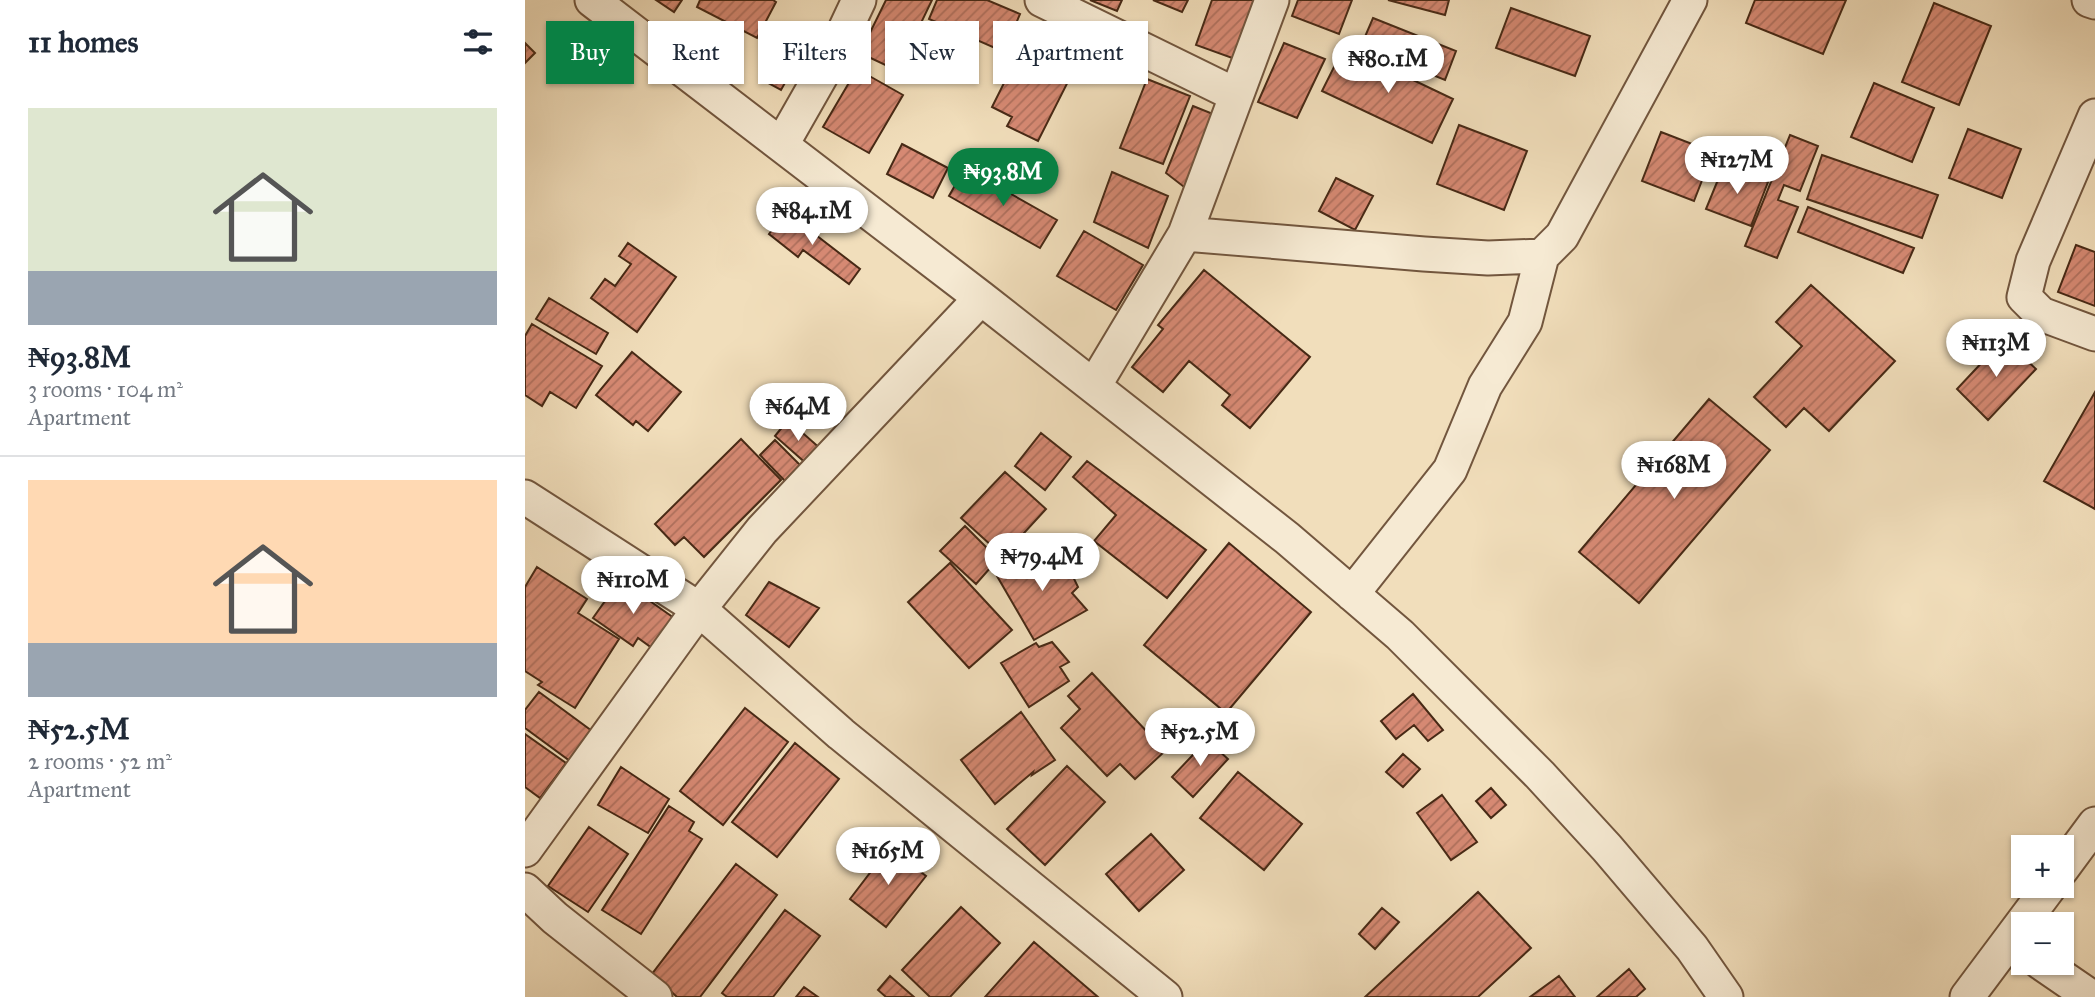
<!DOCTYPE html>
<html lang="en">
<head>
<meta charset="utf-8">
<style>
  :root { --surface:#fff; --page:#f2f2f3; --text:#1f2937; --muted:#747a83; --line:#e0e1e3; --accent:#0b8043 }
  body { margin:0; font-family:"IM FELL Great Primer",serif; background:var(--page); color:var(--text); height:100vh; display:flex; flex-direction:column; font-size:26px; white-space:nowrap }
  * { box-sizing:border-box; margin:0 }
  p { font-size:23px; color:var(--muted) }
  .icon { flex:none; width:38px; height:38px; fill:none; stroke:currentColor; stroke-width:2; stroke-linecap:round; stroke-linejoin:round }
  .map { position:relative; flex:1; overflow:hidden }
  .drawer { display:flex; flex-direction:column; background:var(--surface); width:525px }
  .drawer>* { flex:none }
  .hud { position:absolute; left:21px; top:21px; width:665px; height:63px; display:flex; gap:14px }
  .tools { position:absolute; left:1486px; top:835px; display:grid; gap:14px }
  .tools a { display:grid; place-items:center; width:63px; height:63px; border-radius:0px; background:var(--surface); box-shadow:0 2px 5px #0004; font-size:35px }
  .price { position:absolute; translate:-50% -60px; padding:0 16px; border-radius:24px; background:#fff; color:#222; font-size:23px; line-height:46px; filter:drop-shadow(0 2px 4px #0008) }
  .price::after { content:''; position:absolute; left:50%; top:42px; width:21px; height:16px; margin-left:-10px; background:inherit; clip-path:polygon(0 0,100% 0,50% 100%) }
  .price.selected { background:var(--accent); color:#fff }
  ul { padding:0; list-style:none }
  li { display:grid; align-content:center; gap:14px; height:371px; padding:0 28px }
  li+li { border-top:2px solid var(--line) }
  li span { display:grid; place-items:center; height:217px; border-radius:0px; color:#555 }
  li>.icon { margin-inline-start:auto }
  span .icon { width:126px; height:126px; fill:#fffc; stroke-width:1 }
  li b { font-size:30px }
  h2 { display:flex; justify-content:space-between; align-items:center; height:84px; padding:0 28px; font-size:30px }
  .pill { padding:0 24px; border-radius:0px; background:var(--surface); box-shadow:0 2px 5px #0004; font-size:24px; line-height:63px }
  .pill.selected { background:var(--accent); color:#fff }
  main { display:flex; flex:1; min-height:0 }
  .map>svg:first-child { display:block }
  .building { fill:url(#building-hatch); stroke:#472915; stroke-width:2 }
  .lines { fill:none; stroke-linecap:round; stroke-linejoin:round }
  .minor-casing { stroke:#72563e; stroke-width:37 }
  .minor { stroke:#f6ead3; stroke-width:33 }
</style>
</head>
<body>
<main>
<section class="drawer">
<h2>11 homes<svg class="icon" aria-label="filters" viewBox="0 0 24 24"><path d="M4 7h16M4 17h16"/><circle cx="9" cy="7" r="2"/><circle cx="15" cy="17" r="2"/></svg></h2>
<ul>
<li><span style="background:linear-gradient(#dfe7d0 75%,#9aa5b1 0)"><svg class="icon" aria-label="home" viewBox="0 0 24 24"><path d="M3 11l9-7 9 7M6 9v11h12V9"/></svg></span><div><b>₦93.8M</b><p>3 rooms · 104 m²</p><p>Apartment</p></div></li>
<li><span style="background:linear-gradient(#ffd9b3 75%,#9aa5b1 0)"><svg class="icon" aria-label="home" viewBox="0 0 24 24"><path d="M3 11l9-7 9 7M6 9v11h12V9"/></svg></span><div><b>₦52.5M</b><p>2 rooms · 52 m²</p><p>Apartment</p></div></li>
</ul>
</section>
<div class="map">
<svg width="1570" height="997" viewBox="0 0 1570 997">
  <defs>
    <pattern id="building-hatch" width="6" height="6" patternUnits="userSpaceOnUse" patternTransform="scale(1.75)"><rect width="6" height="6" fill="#d68973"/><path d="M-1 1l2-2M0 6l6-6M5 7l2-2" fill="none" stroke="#af705d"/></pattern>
  </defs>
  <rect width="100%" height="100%" fill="#f1debb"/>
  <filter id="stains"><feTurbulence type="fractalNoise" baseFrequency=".00286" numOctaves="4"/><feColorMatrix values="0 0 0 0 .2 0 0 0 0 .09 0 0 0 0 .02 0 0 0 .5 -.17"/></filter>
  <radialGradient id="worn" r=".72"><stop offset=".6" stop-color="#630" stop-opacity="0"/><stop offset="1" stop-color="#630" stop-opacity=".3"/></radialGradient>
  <path class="building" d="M131 0H157L149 12Z
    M175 0H248L251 2 232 38 172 7Z
    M361 0H407L373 71 335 53Z
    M412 0H462L495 14 479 52 404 19Z
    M565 0H597L592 11Z
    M628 0H663L657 12Z
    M687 0H731L710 59 671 45Z
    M773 0H827L814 34 767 16Z
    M863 0H924L920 15Z
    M1230 0H1321L1298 54 1221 23Z
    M1409 3 1466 26 1434 105 1377 82Z
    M986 8 1065 36 1050 76 971 48Z
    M848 18 931 51 920 80 836 46Z
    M509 23 560 48 513 141 482 126 487 117 467 107Z
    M0 43 10 53 0 63Z
    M759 43 800 59 772 118 733 102Z
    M819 47 928 99 907 143 797 91Z
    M247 61 266 72 256 90 236 79Z
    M332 69 378 95 344 153 298 127Z
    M622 79 665 96 638 164 595 148Z
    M1349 83 1409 108 1387 162 1326 137Z
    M668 106 693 116 663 190 641 173Z
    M934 125 1002 151 979 210 912 184Z
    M1443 129 1496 149 1477 198 1424 178Z
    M1136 132 1188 152 1169 201 1117 181Z
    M1265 135 1293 146 1275 191 1259 185 1253 200 1273 207 1252 258 1220 246Z
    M377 144 423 168 408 198 362 174Z
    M1297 155 1413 195 1397 238 1282 199Z
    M1199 165 1243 182 1226 226 1181 209Z
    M440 168 532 220 515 248 424 196Z
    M587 172 643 196 623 248 569 222Z
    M811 178 848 196 830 230 794 211Z
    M1283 207 1389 248 1378 273 1273 232Z
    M261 212 335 269 324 284 278 250 273 257 244 234Z
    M559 231 618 265 591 310 532 276Z
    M103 243 151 277 112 332 66 298 80 279 90 286 106 264 94 256Z
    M1551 245 1570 252V306L1533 292Z
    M679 270 785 357 725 428 697 405 705 395 664 361 638 392 607 367 638 329 633 325Z
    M1286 285 1370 361 1304 431 1279 408 1261 427 1229 397 1277 346 1251 322Z
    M24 298 83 333 71 354 11 319Z
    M7 324 77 366 51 408 25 392 17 406 0 395V336Z
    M1479 339 1511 369 1463 420 1432 389Z
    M107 352 156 392 123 431 111 421 108 425 71 395Z
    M1570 392V509L1519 481Z
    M1184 399 1245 450 1114 603 1054 552Z
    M263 420 297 450 283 465 250 436Z
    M516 433 546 457 520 490 490 466Z
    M216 439 256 480 179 557 159 537 150 545 130 524Z
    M250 440 275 465 260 481 235 455Z
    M562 461 681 550 642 598 569 541 591 515 548 477Z
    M480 472 521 509 478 556 436 518Z
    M440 526 473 559 451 584 415 551Z
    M704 543 786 612 701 713 619 645Z
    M520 547 531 567 540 560 553 587 547 593 562 610 509 640 472 576Z
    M425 563 487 630 444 668 383 602Z
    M12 567 62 599 53 613 94 639 50 708 13 685 17 682 0 671V587Z
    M95 580 149 618 127 648 113 638 108 646 68 618Z
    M244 582 294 608 264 647 221 615Z
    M527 642 544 662 535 667 544 681 504 707 476 663 511 643 514 647Z
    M567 673 640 751 610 779 595 764 582 776 536 728 555 709 543 696Z
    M14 692 67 731 45 761 0 728V710Z
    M888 694 918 730 903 741 889 725 871 739 856 721Z
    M220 708 263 742 198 825 155 791Z
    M496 712 530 760 507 775 508 772 470 804 436 760Z
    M0 734 41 763 15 798 0 787Z
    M682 740 703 759 668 797 647 777Z
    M270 743 314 779 252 857 207 822Z
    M878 754 895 769 878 787 861 772Z
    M542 766 580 802 520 865 482 829Z
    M96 767 144 799 123 833 73 805Z
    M713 772 777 824 739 870 675 818Z
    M966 788 981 805 966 818 951 801Z
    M917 795 952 842 926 860 892 813Z
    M144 806 169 822 164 831 177 839 116 934 77 910Z
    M64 827 103 854 63 912 23 886Z
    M626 834 659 870 614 911 581 874Z
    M364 848 401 876 361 927 325 899Z
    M211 864 252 895 175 997H152L127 974Z
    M953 892 1006 948 953 997H840Z
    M436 907 475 943 425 997H405L377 970Z
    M857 908 874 922 850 949 834 934Z
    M260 910 295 936 248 997H202L197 993Z
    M509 942 573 997H460Z
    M1104 969 1120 989 1111 997H1072Z
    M365 976 389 997H361L353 990Z
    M1034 976 1050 997H1005Z
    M279 987 293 997H271Z"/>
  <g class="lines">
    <g class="minor-casing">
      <path id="minor" d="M67 0 456 298 762 538 875 635 1015 775 1082 848 1167 948 1201 997
        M517 0 711 95
        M1564 0 1570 2
        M1570 116 1508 261 1499 297 1516 314 1570 334
        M257 144 310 51 334 0
        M660 234 899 254 963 258 1017 256 1037 236 1165 0
        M569 386 660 234 747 0
        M0 497 174 609 316 734 640 997
        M827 594 925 470 960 386 1000 322 1017 256
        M0 850 174 609 237 530 456 298
        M1536 870 1570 824
        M0 890 30 918 130 997
        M1515 962 1566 997
        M1442 997 1525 886"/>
    </g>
    <use href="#minor" class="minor"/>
  </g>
  <rect width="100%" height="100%" filter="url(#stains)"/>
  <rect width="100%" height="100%" fill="url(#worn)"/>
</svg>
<div class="tools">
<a>+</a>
<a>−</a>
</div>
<b class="price" style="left:863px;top:95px">₦80.1M</b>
<b class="price" style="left:1212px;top:196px">₦127M</b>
<b class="price selected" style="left:478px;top:208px">₦93.8M</b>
<b class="price" style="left:287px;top:247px">₦84.1M</b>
<b class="price" style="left:1471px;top:379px">₦113M</b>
<b class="price" style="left:273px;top:443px">₦64M</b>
<b class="price" style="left:1149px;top:501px">₦168M</b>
<b class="price" style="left:517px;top:593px">₦79.4M</b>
<b class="price" style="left:108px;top:616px">₦110M</b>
<b class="price" style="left:675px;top:768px">₦52.5M</b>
<b class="price" style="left:363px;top:887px">₦165M</b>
<div class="hud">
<a class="pill selected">Buy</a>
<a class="pill">Rent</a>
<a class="pill">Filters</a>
<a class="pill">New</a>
<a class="pill">Apartment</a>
</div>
</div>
</main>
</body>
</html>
